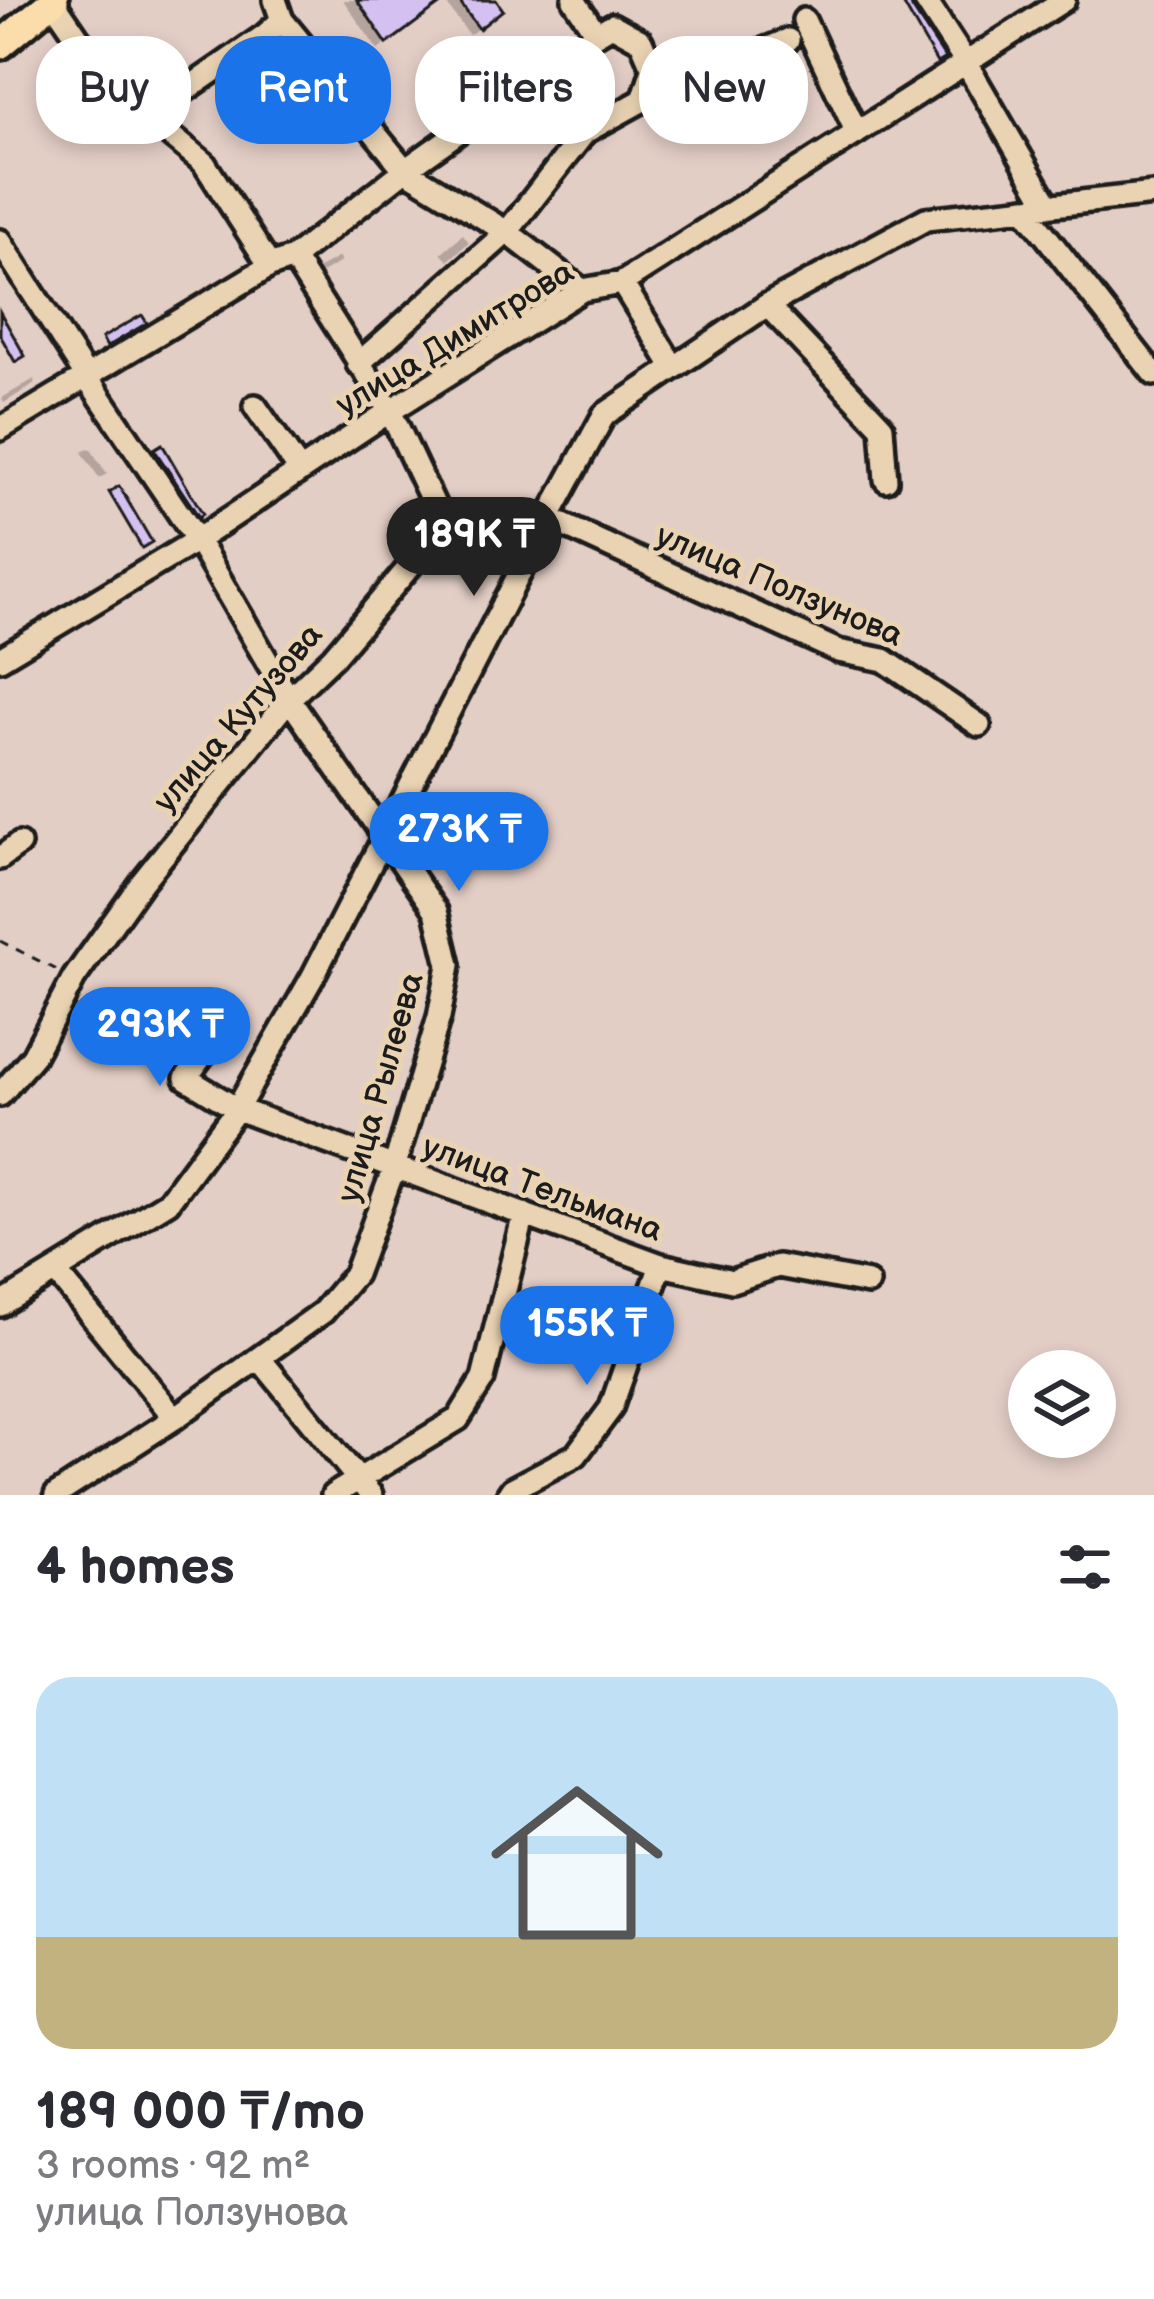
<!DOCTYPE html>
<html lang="en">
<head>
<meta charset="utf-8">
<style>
  :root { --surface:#fff; --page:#f2f2f3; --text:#2b2b33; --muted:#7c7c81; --line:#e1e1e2; --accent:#1a73e8 }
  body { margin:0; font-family:"Balsamiq Sans",sans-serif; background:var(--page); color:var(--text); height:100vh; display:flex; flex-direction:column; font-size:45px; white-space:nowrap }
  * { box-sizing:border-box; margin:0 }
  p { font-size:39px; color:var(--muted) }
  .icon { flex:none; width:66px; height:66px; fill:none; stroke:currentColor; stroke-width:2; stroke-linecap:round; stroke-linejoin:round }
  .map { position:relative; height:1495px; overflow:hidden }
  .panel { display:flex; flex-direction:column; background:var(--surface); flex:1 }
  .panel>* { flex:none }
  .top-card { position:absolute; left:36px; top:36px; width:1083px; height:108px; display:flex; gap:24px }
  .controls { position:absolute; left:1008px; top:1350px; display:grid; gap:24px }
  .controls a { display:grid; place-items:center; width:108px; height:108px; border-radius:50%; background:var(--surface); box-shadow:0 6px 18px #0003; font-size:60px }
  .price { position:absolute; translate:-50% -102px; padding:0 27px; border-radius:42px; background:var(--accent); color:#fff; font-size:39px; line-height:78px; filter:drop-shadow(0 3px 6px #0008) }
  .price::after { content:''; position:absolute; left:50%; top:72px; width:36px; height:27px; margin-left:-18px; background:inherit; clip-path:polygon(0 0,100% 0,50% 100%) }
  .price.on { background:#222; color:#fff }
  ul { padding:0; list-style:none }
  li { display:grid; align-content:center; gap:24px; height:636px; padding:0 36px }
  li+li { border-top:3px solid var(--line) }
  li span { display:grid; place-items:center; height:372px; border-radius:36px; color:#555 }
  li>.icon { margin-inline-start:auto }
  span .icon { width:216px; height:216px; fill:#fffc; stroke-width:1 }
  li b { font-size:51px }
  h2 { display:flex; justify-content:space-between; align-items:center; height:144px; padding:0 36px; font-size:51px }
  .tag { padding:0 42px; border-radius:48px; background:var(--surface); box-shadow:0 6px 18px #0003; font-size:42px; line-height:108px }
  .tag.on { background:var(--accent); color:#fff }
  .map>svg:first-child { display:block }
  .shadow { fill:#0003 }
  .building { fill:#d4c1f1; stroke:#1c1c1c; stroke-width:3 }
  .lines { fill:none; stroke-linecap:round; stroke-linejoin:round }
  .minor-casing { stroke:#1c1c1c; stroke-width:30 }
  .major-casing { stroke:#1c1c1c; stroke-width:36 }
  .path { stroke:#1c1c1c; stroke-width:3; stroke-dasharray:9 9; stroke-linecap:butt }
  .minor { stroke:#ead3b3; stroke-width:21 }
  .major { stroke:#fbdcab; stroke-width:27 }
  .labels { text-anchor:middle; stroke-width:10; stroke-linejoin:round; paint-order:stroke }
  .street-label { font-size:33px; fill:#1c1c1c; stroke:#ead3b3 }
</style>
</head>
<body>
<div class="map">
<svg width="1154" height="1495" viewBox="0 0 1154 1495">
  <rect width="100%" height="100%" fill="#e3cec6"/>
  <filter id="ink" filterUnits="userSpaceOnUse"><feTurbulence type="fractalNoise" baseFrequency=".00833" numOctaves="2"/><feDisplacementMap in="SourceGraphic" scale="24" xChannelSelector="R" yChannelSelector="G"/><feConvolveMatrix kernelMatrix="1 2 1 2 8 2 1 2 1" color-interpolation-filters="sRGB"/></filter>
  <g filter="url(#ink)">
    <path class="shadow" d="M343 0H492L491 19 469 35 444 1 378 50Z
      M463 234 469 242 448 261 441 253Z
      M339 257 341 262 320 274 318 269Z
      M34 379 35 384 4 403 2 398Z
      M90 448 107 474 99 478 82 452Z"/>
    <path class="building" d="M357 0H446L387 44Z
      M458 0H496L503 10 479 29Z
      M901 0H910L912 8 945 58 937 63Z
      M284 47 299 64 287 71 285 68 264 80 259 71 279 59 275 53Z
      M319 88 333 106 300 125 294 116 318 101 312 92Z
      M0 312 25 356 15 362 0 335Z
      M142 315 147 323 107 347 102 338Z
      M162 444 203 514 199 517 154 449Z
      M119 486 152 542 142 548 109 492Z"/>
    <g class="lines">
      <g class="minor-casing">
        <path id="minor" d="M275 0 282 20 405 170 507 232 585 132 643 100 788 40
          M925 0 966 63 1049 206
          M53 1 100 70 153 121 204 163 270 266
          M804 20 857 133
          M588 39 612 25 641 41 653 69 643 100
          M148 116 264 36 282 20
          M1024 208 1154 374
          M0 241 86 376 197 540 289 699 436 911 449 965 439 1017 394 1168 355 1274 323 1312 175 1418 56 1495
          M622 283 674 368
          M767 305 882 427 886 480
          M358 364 507 232 582 290
          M255 406 300 471
          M0 429 270 266 293 258 405 170 588 40 596 33 574 0
          M548 518 838 651 884 660 979 725
          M0 659 197 540 390 411 582 290 622 283 1064 0
          M0 858 19 844
          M215 1038 186 1078 237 1109 661 1265 732 1281 778 1266 868 1283
          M0 1095 33 1056 74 978 142 882 289 699 333 657 444 526 390 411 293 258
          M56 1272 175 1418
          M0 1305 168 1202 237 1109 312 978 548 518 604 415 767 305 926 219 1154 194
          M260 1359 371 1495
          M333 1495 458 1419 483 1379 524 1214
          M508 1495 512 1489 576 1455 611 1408 661 1265"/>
      </g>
      <g class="major-casing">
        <path id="major" d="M0 45 54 0"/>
      </g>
      <path class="path" d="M0 941 57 970"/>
      <use href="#minor" class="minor"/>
      <use href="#major" class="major"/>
    </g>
  </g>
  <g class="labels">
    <g class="street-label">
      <text transform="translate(454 337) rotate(-31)" y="12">улица Димитрова</text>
      <text transform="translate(780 584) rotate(23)" y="12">улица Ползунова</text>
      <text transform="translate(237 717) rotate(-49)" y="12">улица Кутузова</text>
      <text transform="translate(379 1087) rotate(-74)" y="12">улица Рылеева</text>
      <text transform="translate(543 1187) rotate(20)" y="12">улица Тельмана</text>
    </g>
  </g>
</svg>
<div class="controls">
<a><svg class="icon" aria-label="layers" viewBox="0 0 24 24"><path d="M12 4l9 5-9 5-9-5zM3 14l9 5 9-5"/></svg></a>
</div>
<b class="price on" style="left:474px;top:599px">189K ₸</b>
<b class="price" style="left:459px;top:894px">273K ₸</b>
<b class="price" style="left:160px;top:1089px">293K ₸</b>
<b class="price" style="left:587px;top:1388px">155K ₸</b>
<div class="top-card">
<a class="tag">Buy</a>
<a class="tag on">Rent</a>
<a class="tag">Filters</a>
<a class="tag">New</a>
</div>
</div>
<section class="panel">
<h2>4 homes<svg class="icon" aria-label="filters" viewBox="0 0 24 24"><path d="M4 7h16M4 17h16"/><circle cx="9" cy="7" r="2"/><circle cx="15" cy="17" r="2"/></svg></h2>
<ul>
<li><span style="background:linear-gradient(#bfe0f5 70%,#c2b280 0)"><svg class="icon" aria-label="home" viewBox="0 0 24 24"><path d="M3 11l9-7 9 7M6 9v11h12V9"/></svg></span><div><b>189 000 ₸/mo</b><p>3 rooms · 92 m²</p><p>улица Ползунова</p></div></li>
</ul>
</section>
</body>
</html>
